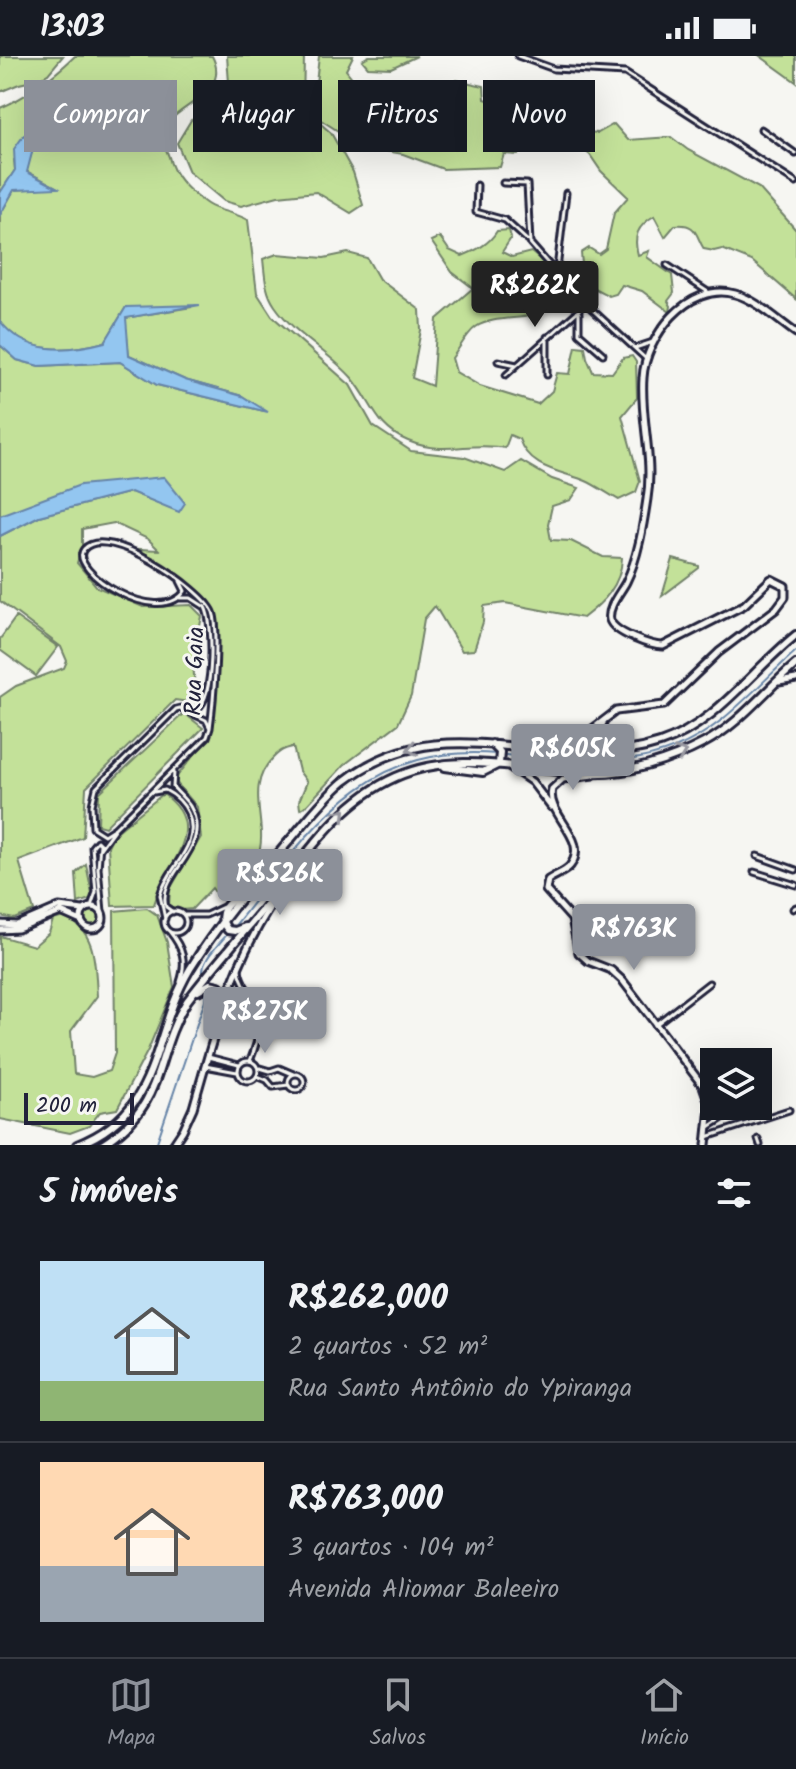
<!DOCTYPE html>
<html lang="pt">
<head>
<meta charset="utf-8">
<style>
  :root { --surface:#171b24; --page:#242831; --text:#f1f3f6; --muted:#9ea1a6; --line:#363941; --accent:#8c9099 }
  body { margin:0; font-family:Kalam,sans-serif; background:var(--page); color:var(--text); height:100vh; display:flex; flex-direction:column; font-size:30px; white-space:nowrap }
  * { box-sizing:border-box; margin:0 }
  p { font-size:26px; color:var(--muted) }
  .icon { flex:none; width:44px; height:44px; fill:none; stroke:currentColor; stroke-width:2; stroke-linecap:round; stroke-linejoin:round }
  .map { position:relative; height:1089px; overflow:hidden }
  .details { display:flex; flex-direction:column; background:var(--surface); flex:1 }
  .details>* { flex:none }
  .top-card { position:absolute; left:24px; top:24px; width:748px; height:72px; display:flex; gap:16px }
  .buttons { position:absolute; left:700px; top:992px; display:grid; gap:16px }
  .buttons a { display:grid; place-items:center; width:72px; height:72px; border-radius:0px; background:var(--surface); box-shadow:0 8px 32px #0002; font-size:40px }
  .scale { position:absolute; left:24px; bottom:20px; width:110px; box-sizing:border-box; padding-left:8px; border:4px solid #22223b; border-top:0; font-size:22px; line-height:28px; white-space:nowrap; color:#22223b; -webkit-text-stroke:6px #f6f6f2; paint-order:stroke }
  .price { position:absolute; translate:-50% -68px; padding:0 18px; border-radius:8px; background:var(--accent); color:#fff; font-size:26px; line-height:52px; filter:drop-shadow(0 2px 4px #0008) }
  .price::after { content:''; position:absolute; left:50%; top:48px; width:24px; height:18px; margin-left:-12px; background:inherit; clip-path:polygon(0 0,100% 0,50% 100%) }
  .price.selected { background:#222; color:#fff }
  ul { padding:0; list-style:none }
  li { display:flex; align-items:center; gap:24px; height:200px; padding:0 40px }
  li+li { border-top:2px solid var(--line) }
  li span { display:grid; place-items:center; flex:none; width:224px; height:160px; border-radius:0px; color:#555 }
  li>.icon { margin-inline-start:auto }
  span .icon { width:96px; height:96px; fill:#fffc; stroke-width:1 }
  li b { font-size:34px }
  h2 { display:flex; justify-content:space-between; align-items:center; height:96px; padding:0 40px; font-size:34px }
  .tag { padding:0 28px; border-radius:0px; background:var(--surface); box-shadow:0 8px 32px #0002; font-size:28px; line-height:72px }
  .tag.selected { background:var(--accent); color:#fff }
  .status { display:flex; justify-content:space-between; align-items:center; height:56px; padding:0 40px; background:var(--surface); direction:ltr }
  .status svg { height:22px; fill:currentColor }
  .dock { display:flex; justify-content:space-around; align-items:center; height:112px; border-top:2px solid var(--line); background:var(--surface); font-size:22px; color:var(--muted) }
  .dock a { display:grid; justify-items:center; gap:4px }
  .dock .selected { color:var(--accent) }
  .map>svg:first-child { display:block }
  .green { fill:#c3e199; stroke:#72826a; stroke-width:2 }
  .water { fill:#93c6f0; stroke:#6684a8; stroke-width:2 }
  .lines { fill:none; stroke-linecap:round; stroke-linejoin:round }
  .stream { stroke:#6684a8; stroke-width:2 }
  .street-casing { stroke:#22223b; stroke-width:9 }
  .secondary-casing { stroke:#22223b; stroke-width:11 }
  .primary-casing { stroke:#22223b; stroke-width:12 }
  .street { stroke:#f6f6f2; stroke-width:3 }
  .secondary { stroke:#f6f6f2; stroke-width:5 }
  .primary { stroke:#f6f6f2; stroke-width:6 }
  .oneway { stroke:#9797a0 }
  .labels { text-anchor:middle; stroke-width:6; stroke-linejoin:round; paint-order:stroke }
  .street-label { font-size:24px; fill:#22223b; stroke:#f6f6f2 }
</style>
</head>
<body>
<div class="status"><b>13:03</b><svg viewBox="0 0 49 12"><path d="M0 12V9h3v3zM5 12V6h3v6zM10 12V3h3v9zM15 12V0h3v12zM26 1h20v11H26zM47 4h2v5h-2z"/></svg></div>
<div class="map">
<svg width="796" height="1089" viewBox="0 0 796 1089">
  <rect width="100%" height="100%" fill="#f6f6f2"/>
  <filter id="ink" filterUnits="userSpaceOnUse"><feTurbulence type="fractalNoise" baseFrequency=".0125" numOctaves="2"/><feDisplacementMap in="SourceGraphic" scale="16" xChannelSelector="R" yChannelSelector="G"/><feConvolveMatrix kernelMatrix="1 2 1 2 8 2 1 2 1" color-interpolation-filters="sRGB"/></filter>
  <g filter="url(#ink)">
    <path class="green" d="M0 0H63L48 18 37 24 19 28 0 36Z
      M75 0H212C235 43 158 51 163 83 163 89 167 95 169 101 173 120 191 137 207 148 219 156 235 156 248 164L257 237 272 260 350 329 373 370 411 395 464 401 505 416 521 405 552 423 579 432 571 444 552 450 548 468 551 484 571 485 603 501 622 502C621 529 604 546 583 562L505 547 484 550 483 566 474 594 462 595 435 550 424 563 411 640 398 668 344 709 307 749 300 753 299 745 307 726 299 715 293 691C283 693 280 695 273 702 242 733 271 769 257 803 250 819 236 829 224 841L219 842 212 832 192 853 181 854 169 850 170 833 201 781 197 751 174 724 211 678 215 558 210 545 138 493 159 494 148 483 114 467 82 473V490L77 507 97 531 143 551 191 549 202 560 193 606 196 647 175 644 86 732 83 781 19 805 34 855 14 863 0 860V641L16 630 64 612 67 605 61 591 0 545V480L39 460 131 436 178 455 163 421 0 459V289L17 304 39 310 120 306 157 329 264 355 242 340 185 324 129 299 125 262 192 251H126L105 286C67 296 26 299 0 265V159L14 134 56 131 26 115 33 93 14 104 15 114 0 137V52C29 40 53 21 75 0Z
      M227 0H304L303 52 331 77 353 116 363 149 351 157 316 136 278 140 241 150 224 145 189 116 177 87 191 64 210 57 230 40Z
      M319 0H353L346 14 364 37 380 40 456 24 484 30 485 43 505 50 525 63 526 83 518 99 504 98 500 111 443 113 403 98 363 91 321 64 313 55Z
      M369 0H417L391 12 368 11 362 4Z
      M760 0H796V26Z
      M559 63 572 64 587 76 598 77 614 68 628 84 671 81 688 94 759 132 796 174V243L752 205 722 193 714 195 704 193C695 179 698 167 675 169L665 181 654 160C637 170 633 181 638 199L649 195 647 201 672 219 674 237 668 245 671 250 670 256 642 235 622 229 616 238 609 240 592 231 584 230 581 197 589 192 599 198 606 193 614 157 628 141 601 115 590 99 573 85 557 76 538 73 537 69 550 68Z
      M509 174 511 182 502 196 512 201 531 196 542 205 546 218 539 235 546 245 545 254C531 266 495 258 476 271 467 277 459 293 452 302L456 316 480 330 538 348 552 335 557 317 570 318 576 290 585 291 587 302 593 316 612 317 623 302 632 300 636 306 637 342 622 360 640 425 636 436 619 444C608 438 597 430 586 425 561 415 529 413 519 383L510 379 505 392C470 385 444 400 408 385 375 371 373 347 352 322 329 296 295 279 275 250 265 236 265 220 263 203L277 198 324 202 348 197 367 202 379 223 420 254 421 274 412 322 432 330 437 263 473 232 452 216 431 185 440 181 449 194 462 200C477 194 489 188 497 175Z
      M673 503 699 510V512L662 540Z
      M16 561 58 591 36 620 0 594V583Z
      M184 657 203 672 105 771 98 769 99 737Z
      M163 738C213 772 164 809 154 849L112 850 108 790 114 778Z
      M86 808 93 842 78 847 76 817Z
      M147 852 157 859 167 886 174 931 148 994 117 1053 100 1056 89 1070 70 1077 0 1063V880L34 890 49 877 53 864 64 861C97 874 95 909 97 940L71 975 74 1018 92 1021 109 1015 115 997 114 855Z
      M83 862a9 9 0 1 1 18 0a9 9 0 1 1-18 0Z"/>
    <path class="water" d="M108 44 33 93 27 116 58 132 14 134 0 159V137L15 114 14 93 24 79Z
      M200 249 126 262 129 299 185 324 242 340 268 356 157 329 120 306 39 310 17 304 0 289V265C26 299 67 296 105 286L126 251Z
      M164 421 185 447 179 456 131 436 39 460 0 480V459L80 429Z"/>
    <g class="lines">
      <path class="stream" d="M506 699C584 706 652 719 719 666 746 645 770 618 796 595
        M233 872C309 778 360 686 497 698
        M203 919C201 903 219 889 229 876
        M156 1089 205 944V934"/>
      <g class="street-casing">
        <path id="street" d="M518 0 554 13 625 17 796 127
          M761 73 796 98
          M503 127 527 128 530 187 572 235 645 302
          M477 129 476 156 505 164 527 184
          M667 209 708 236
          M557 213 566 137
          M579 257V277L603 298
          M547 281V319
          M635 292 653 286
          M498 305 517 309
          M506 319 579 254 584 246
          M180 525 185 535C159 573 66 514 84 493 107 466 203 533 213 556 220 575 213 649 210 672
          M181 542H191L205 551C214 568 214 640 198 652L186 653
          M154 736 165 734C175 739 183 746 188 757 202 790 168 810 160 839L165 863
          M99 794 115 772 207 681 210 672 206 664 180 652 176 653 96 732 92 749 93 772 104 779 115 772
          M757 800 796 814
          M754 816 796 829
          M91 850 96 836 92 791 97 785 100 788 98 812 102 856
          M793 853 796 851
          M164 866a11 11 0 1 1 22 0a11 11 0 1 1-22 0Z
          M173 856 166 851C156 817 215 794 190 750 185 743 178 737 173 731L174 716
          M185 859H206L223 851
          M169 875C183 892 187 905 180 926
          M239 913C240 925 247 932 252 942 264 964 259 983 250 1005
          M655 969 709 927
          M208 1001 239 1009
          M238 1015a10 10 0 1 1 20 0a10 10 0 1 1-20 0Z
          M205 1010 237 1016
          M260 1012 270 1015 279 1012 293 1018
          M288 1026a8 8 0 1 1 16 0a8 8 0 1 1-16 0Z
          M257 1020 267 1024 273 1031 288 1029
          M709 1071 723 1062 761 1050
          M707 1081 789 1054
          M758 1083 760 1089"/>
      </g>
      <g class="secondary-casing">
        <path id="secondary" d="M779 626 796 623
          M603 667 598 674 597 683 603 691 613 694
          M532 691 574 687 616 655 664 649 719 596 776 553 785 541V530L771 523 744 549 663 590C651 590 614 577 610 564 607 551 621 536 626 526 638 502 643 470 647 443 654 402 640 363 643 322 645 282 688 225 735 238 757 244 777 264 796 277
          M510 711 532 726 551 751
          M593 719 563 723 552 733C545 759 591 783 570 810 565 816 555 819 548 824L546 834 572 863 579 897 588 905 611 914 623 925 703 1030 710 1050 706 1089
          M81 862a11 11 0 1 1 22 0a11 11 0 1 1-22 0Z
          M0 868 17 869 59 851 83 854
          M0 874 18 873 61 856 81 865
          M173 1089 183 1074 193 1052C215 976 233 902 279 838"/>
      </g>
      <g class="primary-casing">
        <path id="primary" d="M492 688 500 696 499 708
          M445 711 483 716 499 708
          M245 871 235 875 228 874C212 856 233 843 246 832
          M198 935 210 928 219 930 224 938 223 954
          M77 1089C164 1055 149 982 190 913 218 867 255 825 290 784 307 764 323 743 343 726 448 644 551 723 660 687 716 668 751 615 796 579
          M102 1089C168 1048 152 1001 187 945 211 913 238 883 264 852 303 804 337 747 396 721 459 693 523 715 588 717 627 719 670 705 704 687 740 668 765 634 796 608"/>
      </g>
      <use href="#street" class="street"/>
      <use href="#secondary" class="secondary"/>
      <use href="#primary" class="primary"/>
    </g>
    <defs><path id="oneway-chevron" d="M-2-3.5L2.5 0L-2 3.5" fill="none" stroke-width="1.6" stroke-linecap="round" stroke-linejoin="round" transform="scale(2)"/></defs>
    <g class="oneway">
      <use href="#oneway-chevron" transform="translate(412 693) rotate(164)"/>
      <use href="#oneway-chevron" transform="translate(681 697) rotate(-21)"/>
      <use href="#oneway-chevron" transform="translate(341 758) rotate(-46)"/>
    </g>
  </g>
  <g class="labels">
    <g class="street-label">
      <text transform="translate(194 615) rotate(-88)" y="8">Rua Gaia</text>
    </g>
  </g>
</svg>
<div class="buttons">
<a><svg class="icon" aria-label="layers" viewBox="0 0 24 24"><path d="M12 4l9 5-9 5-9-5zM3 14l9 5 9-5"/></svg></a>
</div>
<div class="scale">200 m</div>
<b class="price selected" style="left:535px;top:273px">R$262K</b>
<b class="price" style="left:573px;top:736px">R$605K</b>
<b class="price" style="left:280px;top:861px">R$526K</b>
<b class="price" style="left:634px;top:916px">R$763K</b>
<b class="price" style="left:265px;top:999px">R$275K</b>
<div class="top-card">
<a class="tag selected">Comprar</a>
<a class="tag">Alugar</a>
<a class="tag">Filtros</a>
<a class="tag">Novo</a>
</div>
</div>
<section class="details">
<h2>5 imóveis<svg class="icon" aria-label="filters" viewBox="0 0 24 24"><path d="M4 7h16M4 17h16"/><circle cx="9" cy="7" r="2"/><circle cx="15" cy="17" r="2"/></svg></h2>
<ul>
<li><span style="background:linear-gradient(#bfe0f5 75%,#8fb573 0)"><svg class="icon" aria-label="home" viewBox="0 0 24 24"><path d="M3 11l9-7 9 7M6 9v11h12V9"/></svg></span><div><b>R$262,000</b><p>2 quartos · 52 m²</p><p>Rua Santo Antônio do Ypiranga</p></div></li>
<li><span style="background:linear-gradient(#ffd9b3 65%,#9aa5b1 0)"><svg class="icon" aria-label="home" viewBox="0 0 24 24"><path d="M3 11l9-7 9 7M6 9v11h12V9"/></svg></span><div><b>R$763,000</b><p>3 quartos · 104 m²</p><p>Avenida Aliomar Baleeiro</p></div></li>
</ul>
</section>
<nav class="dock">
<a class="selected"><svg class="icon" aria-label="map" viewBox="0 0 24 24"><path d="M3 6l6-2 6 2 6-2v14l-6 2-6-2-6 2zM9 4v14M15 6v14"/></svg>Mapa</a>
<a><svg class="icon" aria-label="saved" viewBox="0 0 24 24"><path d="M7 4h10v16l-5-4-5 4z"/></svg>Salvos</a>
<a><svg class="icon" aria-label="home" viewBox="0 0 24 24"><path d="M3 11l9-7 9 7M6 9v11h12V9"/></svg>Início</a>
</nav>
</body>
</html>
